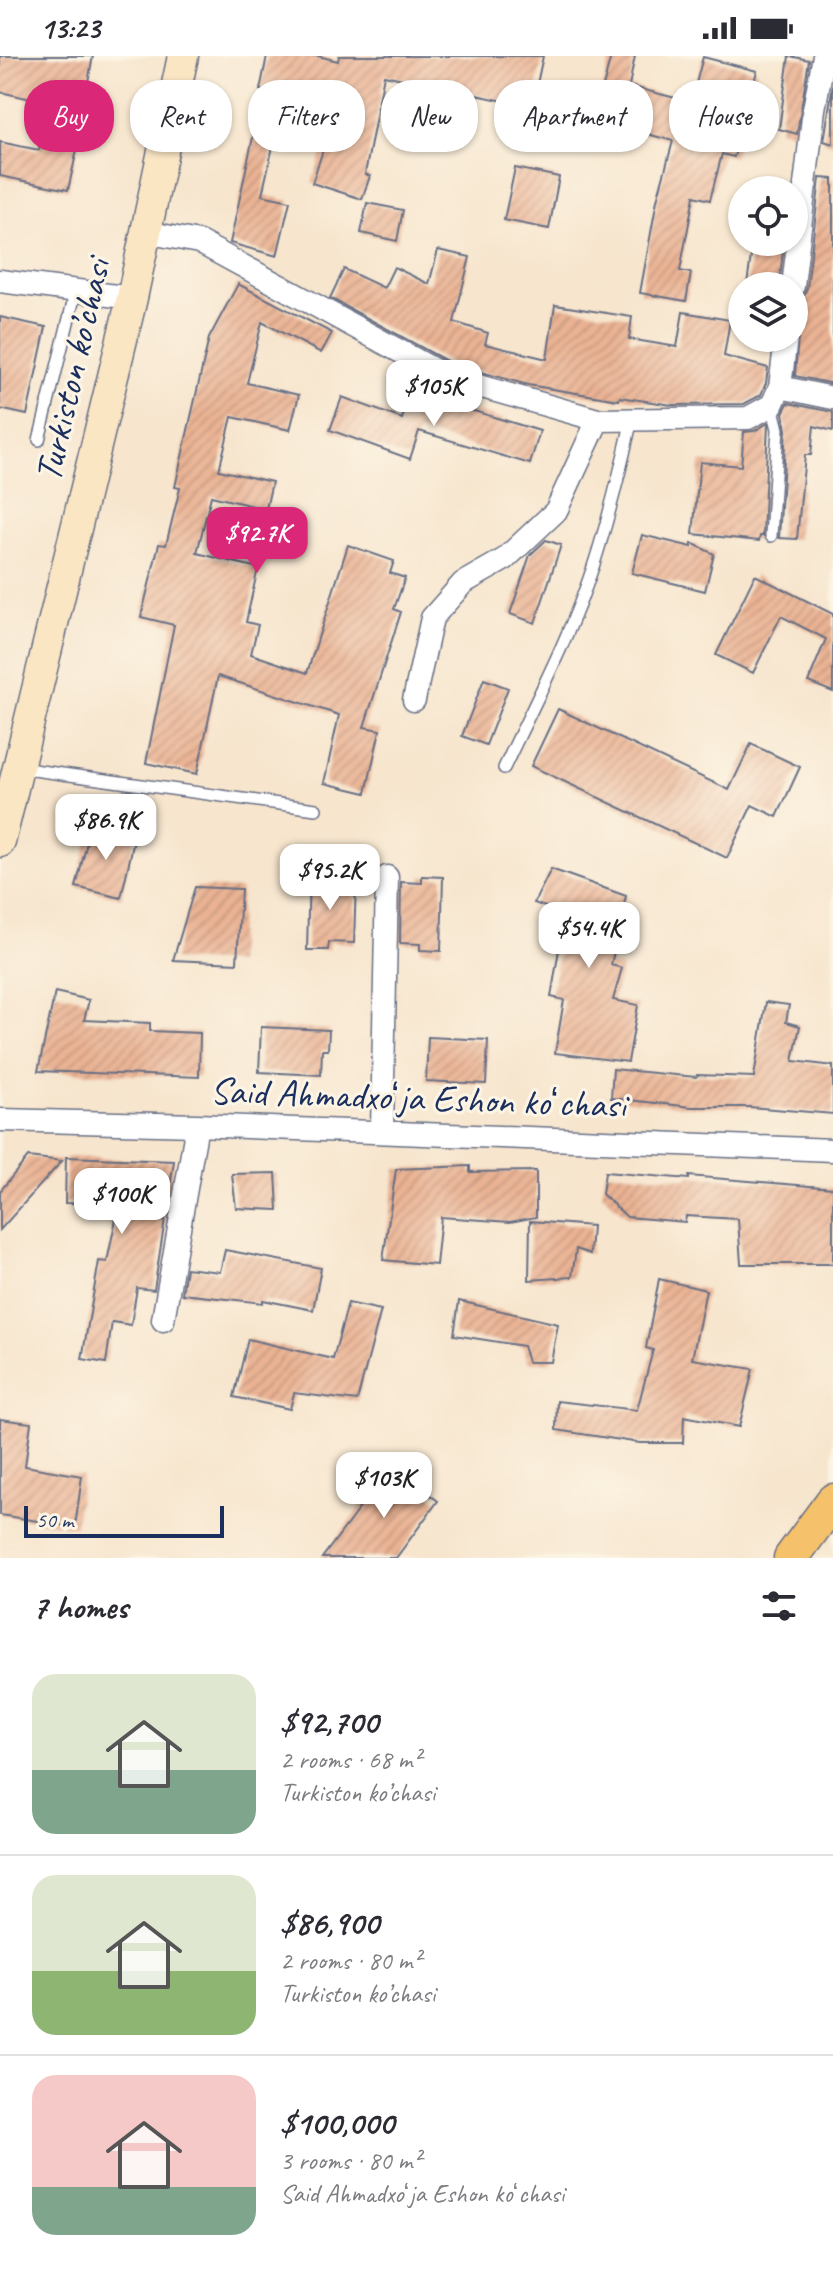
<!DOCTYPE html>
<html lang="en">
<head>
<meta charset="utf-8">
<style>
  :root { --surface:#fff; --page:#f2f2f3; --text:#2b2b33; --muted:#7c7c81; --line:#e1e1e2; --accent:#db2777 }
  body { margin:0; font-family:Caveat,sans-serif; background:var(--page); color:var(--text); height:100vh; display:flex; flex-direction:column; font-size:30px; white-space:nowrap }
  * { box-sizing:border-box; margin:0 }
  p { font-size:26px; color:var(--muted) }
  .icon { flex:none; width:44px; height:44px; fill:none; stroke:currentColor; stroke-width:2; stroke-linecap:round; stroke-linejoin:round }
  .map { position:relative; height:1502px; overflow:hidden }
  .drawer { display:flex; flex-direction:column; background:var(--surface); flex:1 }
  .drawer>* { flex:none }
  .top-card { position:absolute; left:24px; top:24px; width:786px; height:72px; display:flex; gap:16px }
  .fabs { position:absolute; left:728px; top:120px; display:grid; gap:16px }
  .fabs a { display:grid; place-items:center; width:80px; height:80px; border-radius:50%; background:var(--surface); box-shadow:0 2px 6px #0004; font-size:40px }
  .scale { position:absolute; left:24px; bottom:20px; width:200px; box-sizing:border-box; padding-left:8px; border:4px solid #1b2f5e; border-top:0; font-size:22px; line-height:28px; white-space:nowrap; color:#1b2f5e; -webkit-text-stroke:6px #fcf5e5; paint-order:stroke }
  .price { position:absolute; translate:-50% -68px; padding:0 18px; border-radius:16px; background:#fff; color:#222; font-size:26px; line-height:52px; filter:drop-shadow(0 2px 4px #0008) }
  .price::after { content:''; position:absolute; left:50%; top:48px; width:24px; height:18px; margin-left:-12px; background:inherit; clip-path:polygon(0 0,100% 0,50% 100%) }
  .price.active { background:var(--accent); color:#fff }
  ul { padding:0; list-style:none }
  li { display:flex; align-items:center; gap:24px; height:200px; padding:0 32px }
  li+li { border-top:2px solid var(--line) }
  li span { display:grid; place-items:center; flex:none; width:224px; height:160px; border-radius:24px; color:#555 }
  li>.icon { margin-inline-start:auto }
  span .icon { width:96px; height:96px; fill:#fffc; stroke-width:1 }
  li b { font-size:34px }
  h2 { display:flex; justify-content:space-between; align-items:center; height:96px; padding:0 32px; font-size:34px }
  .tag { padding:0 28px; border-radius:32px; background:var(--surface); box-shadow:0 2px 6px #0004; font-size:28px; line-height:72px }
  .tag.active { background:var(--accent); color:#fff }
  .status { display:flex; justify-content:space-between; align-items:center; height:56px; padding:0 40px; background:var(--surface); direction:ltr }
  .status svg { height:22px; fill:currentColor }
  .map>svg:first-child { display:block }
  .building { fill:url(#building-hatch) }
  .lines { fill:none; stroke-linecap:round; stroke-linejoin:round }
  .service-casing { stroke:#686f85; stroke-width:14 }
  .minor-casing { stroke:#686f85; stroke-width:25 }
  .secondary-casing { stroke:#686f85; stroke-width:33 }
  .primary-casing { stroke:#686f85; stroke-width:37 }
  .service { stroke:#fff; stroke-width:11 }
  .minor { stroke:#fff; stroke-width:22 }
  .secondary { stroke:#fbe6c4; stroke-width:30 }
  .primary { stroke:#f5c16b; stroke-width:34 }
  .labels { text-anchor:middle; stroke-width:6; stroke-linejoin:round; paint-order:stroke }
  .street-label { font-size:38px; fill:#1b2f5e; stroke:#fcf5e5 }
</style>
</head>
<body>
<div class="status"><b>13:23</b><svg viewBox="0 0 49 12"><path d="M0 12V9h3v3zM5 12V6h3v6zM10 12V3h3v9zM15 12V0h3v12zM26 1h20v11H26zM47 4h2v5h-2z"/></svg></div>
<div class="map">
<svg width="833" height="1502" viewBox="0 0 833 1502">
  <defs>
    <pattern id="building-hatch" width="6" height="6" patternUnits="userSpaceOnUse" patternTransform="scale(2)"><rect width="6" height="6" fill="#eab293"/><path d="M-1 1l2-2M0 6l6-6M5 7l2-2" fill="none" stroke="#c89981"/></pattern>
  </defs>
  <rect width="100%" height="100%" fill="#fcf5e5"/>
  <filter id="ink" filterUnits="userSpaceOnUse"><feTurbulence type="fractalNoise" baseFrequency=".0125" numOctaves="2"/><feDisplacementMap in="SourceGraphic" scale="16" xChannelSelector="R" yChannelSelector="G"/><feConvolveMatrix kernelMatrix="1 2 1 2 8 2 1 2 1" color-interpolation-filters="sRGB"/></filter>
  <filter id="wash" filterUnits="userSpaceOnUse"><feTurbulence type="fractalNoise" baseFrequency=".006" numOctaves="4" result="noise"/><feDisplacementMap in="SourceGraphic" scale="32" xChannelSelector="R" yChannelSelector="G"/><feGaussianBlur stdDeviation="1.8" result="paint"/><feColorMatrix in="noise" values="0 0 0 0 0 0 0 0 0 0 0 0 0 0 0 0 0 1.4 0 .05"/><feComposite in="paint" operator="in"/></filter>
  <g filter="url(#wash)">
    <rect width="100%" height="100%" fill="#f7e5cd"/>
    <g id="blocks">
      <path class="building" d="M0 0H93L87 31 91 32 68 134 0 120V86L39 94 49 47 0 36Z
        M267 0H318L338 5 339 0H543L532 51 384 19 365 118 370 120 362 143 312 127 325 88 276 77 262 139 290 145 277 200 230 187 263 35 260 34Z
        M611 0H635L629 30 691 46 703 1 757 15 734 101 722 98 710 144 694 140 680 215 691 217 686 245 640 237 657 144 673 85 629 73 624 93 589 84Z
        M789 0 809 4 797 78 779 73Z
        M833 28V88L824 85Z
        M515 112 559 121 549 173 504 164Z
        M820 122 833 123V328L795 320 800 254H794V244L804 239 807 232Z
        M367 147 403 154 397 185 361 177Z
        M753 186H784L779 230 747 228Z
        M438 194 470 201 454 266 488 277 485 288 547 303 555 249 632 261 629 283 677 291 683 256 730 264 724 300 768 312 766 327 761 339 744 348 672 349 620 341 619 344 528 329 452 308 330 242 344 213 384 232 394 211 429 228Z
        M238 228 332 277 321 297 262 266 247 327 299 339 290 374 232 361 219 414 272 426 266 453 211 440 197 497 258 512 246 566 258 569 251 598 307 617 348 489 394 505 390 517 405 522 394 553 401 556 364 671 380 674 366 737 324 727 339 659 218 620 197 718 146 707 174 569 141 561 159 488 166 489 180 432 175 431 209 282Z
        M0 261 46 271 27 359 0 353Z
        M411 336 540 375 530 408 419 375 410 403 330 374 342 341 402 363Z
        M788 347 833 356V375L814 370 811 399H805L797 483 779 482 786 374 783 357Z
        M768 367 763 480H760L759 485 693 478 700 406 741 410 744 376 754 375Z
        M642 479 692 491V487L714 498 705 535 632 517Z
        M546 484 561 489 535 567 510 558 530 499Z
        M755 519 833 558V636L808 626 826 583 781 560 753 617 716 599Z
        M484 623 508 632 486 689 462 680Z
        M558 653 729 734 751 688 800 711 777 761 752 749 727 802 531 710Z
        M91 770 135 780 121 842 76 831Z
        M551 813 626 840 611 909 622 912 613 944 638 949 628 1006 555 997 564 944 551 941 565 858 534 847Z
        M309 817 330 818V825L356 826 354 887 329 886 328 894H307Z
        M422 820 443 821 441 895 420 894V888L400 887 401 826 422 827Z
        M195 831 241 833 237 907 173 904Z
        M55 936 89 944 84 964 150 967V975L200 977 199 1021 38 1015Z
        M766 946 789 949 786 966 800 970 793 1005 833 1010V1058L749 1051H692L611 1042 613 1013 696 1021 697 1019 754 1021Z
        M261 971 329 974 328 994H322L321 1019 259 1016Z
        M428 981 488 984 486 1028 426 1025Z
        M28 1101 62 1105 0 1174V1135Z
        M66 1101 174 1105 154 1234 137 1232 131 1269 112 1266 106 1307 82 1303 99 1205 107 1206 119 1148 65 1147Z
        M470 1110V1116L536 1115V1161L510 1166 441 1161 436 1209 383 1204 396 1113Z
        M605 1116 689 1123V1120L833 1132V1208H741L738 1163 686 1160 685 1166 627 1161 602 1138Z
        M276 1117 278 1154 236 1152 232 1118Z
        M530 1165 592 1170 590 1198 576 1193 572 1221 529 1224Z
        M225 1194 321 1212 313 1254 263 1244V1247L182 1238 186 1212 220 1216Z
        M659 1223 706 1234 692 1303 753 1313 739 1371 684 1360 683 1387H640L556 1374 557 1345 637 1354 653 1294 646 1292Z
        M459 1245 558 1268 551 1306H528L523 1290 454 1279Z
        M348 1247 381 1254 357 1345 294 1337 290 1353 234 1341 248 1283 333 1303Z
        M0 1363 31 1367 25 1410 82 1420 75 1471 0 1459Z
        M391 1410 438 1445 396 1502H322Z"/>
    </g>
  </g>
  <g filter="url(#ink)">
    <use href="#blocks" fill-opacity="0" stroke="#686f85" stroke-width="2"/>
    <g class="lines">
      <g class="service-casing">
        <path id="service" d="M39 384 76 234
          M771 480 778 373 772 349
          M19 712 316 753
          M504 712C535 646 570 580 593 511 609 462 621 412 632 363"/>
      </g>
      <g class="minor-casing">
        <path id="minor" d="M145 176 199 186 447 321 598 364 748 362 772 349 780 331 833 342
          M0 225 132 242
          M793 230 814 53 824 0
          M780 331 786 282
          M414 644 432 562 463 527 505 503 556 455 598 364
          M0 1064 197 1069 833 1094
          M382 1076 387 821
          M163 1264 197 1069"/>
      </g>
      <g class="secondary-casing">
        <path id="secondary" d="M0 786 132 242 183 0"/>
      </g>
      <g class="primary-casing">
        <path id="primary" d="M791 1502 833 1445"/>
      </g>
      <use href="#service" class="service"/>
      <use href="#minor" class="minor"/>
      <use href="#secondary" class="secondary"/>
      <use href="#primary" class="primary"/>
    </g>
  </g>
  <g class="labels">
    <g class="street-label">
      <text transform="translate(72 314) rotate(-77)" y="13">Turkiston ko’chasi</text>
      <text transform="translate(418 1041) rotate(2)" y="13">Said Ahmadxoʻja Eshon koʻchasi</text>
    </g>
  </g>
</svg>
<div class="fabs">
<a><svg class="icon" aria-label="locate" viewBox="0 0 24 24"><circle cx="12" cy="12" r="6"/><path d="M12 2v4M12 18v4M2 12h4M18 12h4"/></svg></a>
<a><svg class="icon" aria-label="layers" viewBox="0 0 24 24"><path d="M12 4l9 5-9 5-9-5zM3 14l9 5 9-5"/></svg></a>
</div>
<div class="scale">50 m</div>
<b class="price" style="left:434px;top:372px">$105K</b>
<b class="price active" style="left:257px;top:519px">$92.7K</b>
<b class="price" style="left:106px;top:806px">$86.9K</b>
<b class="price" style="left:330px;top:856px">$95.2K</b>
<b class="price" style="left:589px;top:914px">$54.4K</b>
<b class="price" style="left:122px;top:1180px">$100K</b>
<b class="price" style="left:384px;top:1464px">$103K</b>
<div class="top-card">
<a class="tag active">Buy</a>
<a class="tag">Rent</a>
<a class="tag">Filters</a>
<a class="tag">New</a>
<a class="tag">Apartment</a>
<a class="tag">House</a>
</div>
</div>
<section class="drawer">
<h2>7 homes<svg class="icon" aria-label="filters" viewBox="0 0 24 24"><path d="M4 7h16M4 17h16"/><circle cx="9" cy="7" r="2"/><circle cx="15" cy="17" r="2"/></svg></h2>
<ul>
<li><span style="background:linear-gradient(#dfe7d0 60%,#7fa58c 0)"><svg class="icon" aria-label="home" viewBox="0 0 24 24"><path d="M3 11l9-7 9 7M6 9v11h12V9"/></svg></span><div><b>$92,700</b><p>2 rooms · 68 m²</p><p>Turkiston ko’chasi</p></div></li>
<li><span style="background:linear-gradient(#dfe7d0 60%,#8fb573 0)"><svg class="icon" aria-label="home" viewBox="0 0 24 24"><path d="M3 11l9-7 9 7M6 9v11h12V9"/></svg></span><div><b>$86,900</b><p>2 rooms · 80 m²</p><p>Turkiston ko’chasi</p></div></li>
<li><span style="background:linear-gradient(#f6c9c9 70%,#7fa58c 0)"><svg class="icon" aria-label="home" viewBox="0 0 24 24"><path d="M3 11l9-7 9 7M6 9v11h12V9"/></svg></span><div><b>$100,000</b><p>3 rooms · 80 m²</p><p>Said Ahmadxoʻja Eshon koʻchasi</p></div></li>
</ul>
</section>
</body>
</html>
